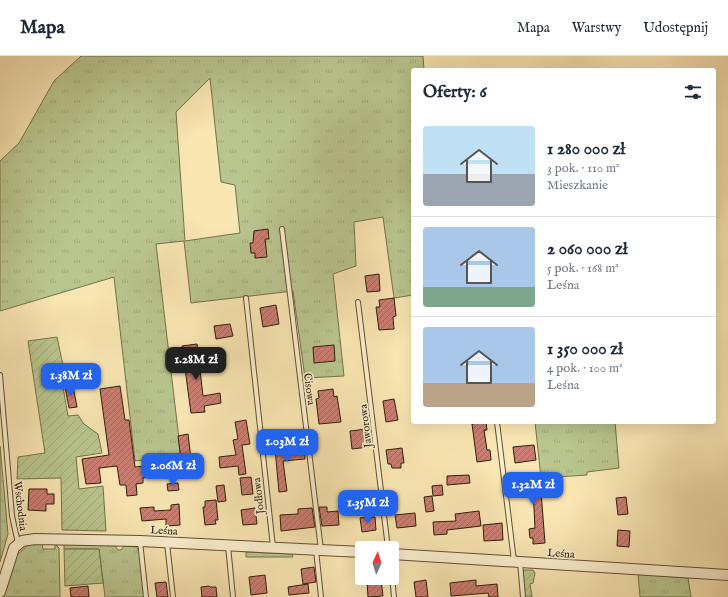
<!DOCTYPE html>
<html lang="pl">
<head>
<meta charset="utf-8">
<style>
  :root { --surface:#fff; --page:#f6f6f7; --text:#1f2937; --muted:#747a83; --line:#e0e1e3; --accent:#2563eb }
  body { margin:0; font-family:"IM FELL English",serif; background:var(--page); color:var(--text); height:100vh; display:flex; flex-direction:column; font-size:15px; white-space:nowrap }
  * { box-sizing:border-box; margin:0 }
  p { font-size:13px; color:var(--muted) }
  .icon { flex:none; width:22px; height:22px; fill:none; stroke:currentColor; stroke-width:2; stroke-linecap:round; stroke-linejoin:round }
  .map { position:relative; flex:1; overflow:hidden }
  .panel { position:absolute; left:411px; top:12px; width:305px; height:356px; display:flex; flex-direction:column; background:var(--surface); border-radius:4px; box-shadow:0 4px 16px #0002 }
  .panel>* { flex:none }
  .needle { width:26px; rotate:4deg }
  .tools { position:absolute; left:355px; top:485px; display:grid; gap:8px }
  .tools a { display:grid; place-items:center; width:44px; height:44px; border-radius:4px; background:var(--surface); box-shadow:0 4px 16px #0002; font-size:20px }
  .price { position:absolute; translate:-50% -34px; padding:0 9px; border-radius:8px; background:var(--accent); color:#fff; font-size:13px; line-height:26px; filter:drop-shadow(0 1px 2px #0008) }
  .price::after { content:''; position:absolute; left:50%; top:24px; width:12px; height:9px; margin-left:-6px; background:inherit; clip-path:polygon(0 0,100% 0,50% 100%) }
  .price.active { background:#222; color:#fff }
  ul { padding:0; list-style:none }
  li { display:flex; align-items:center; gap:12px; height:100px; padding:0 12px }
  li+li { border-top:1px solid var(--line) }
  li span { display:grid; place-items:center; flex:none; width:112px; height:80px; border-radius:4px; color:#555 }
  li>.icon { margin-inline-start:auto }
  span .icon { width:48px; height:48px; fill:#fffc; stroke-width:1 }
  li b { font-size:17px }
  h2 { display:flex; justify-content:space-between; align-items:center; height:48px; padding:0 12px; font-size:17px }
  header { display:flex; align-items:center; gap:24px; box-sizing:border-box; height:56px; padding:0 20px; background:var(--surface); border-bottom:1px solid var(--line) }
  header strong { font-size:19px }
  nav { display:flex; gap:22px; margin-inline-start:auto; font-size:14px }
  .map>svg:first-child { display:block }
  .grass { fill:url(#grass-tufts); stroke:#74724a; fill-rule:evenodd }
  .garden { fill:url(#garden-furrows); stroke:#74724a }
  .building { fill:url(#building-hatch); stroke:#2f1d04 }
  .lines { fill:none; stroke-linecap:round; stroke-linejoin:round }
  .service-casing { stroke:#624f30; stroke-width:6 }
  .tertiary-casing { stroke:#624f30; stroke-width:12 }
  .service { stroke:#fbefce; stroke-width:4 }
  .tertiary { stroke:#fbefce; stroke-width:10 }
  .labels { text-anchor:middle; stroke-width:3.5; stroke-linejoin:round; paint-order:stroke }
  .street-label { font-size:11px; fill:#2f1d04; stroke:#fbefce }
</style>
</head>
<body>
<header>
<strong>Mapa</strong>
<nav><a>Mapa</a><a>Warstwy</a><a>Udostępnij</a></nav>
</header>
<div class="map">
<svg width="728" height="541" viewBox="0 0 728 541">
  <defs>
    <pattern id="grass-tufts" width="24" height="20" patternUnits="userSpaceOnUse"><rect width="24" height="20" fill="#bac68f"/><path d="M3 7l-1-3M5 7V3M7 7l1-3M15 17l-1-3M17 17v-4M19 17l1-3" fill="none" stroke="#a0aa7a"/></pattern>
    <pattern id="garden-furrows" width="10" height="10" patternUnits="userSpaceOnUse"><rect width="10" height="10" fill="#bac68f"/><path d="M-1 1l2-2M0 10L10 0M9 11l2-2" fill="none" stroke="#a0aa7a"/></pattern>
    <pattern id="building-hatch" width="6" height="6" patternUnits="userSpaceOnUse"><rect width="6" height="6" fill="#cb7e73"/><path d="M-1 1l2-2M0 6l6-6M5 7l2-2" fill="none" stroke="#a5675c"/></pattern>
  </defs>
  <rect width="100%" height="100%" fill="#f9e6b3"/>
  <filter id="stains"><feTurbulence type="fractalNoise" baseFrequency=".005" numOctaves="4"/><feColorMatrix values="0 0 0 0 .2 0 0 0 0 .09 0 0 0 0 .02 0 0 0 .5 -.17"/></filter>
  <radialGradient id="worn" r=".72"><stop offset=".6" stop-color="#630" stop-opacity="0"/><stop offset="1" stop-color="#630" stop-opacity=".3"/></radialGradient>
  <path class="grass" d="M81 0H423L424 14H413V239L394 242 383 161 354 166 356 210 333 218 344 320 305 322 293 235 191 247 184 185 156 188 181 400 135 405 114 221 0 255V105L19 87 54 25ZM210 22 221 126 235 129 240 177 185 185 176 56Z
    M535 366H615L619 412 587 416V419L541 422Z
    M0 390 8 478 0 506Z
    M42 487 43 493H55V488L59 492 60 541H3L15 501 29 488Z
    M64 488 115 490 118 494H121L124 490 136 491 140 495 144 541H105L99 493H64Z
    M246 496 292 498 293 501H246Z
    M638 518 688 522 691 541H640Z"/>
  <path class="garden" d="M57 281 67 328 63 331 68 360 78 359 84 368 98 378 102 397 76 401 79 433 103 430 106 475 62 474 61 422 17 423 18 401 45 397 28 285Z
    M64 493H99L103 527 65 530Z
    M522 514H533L535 517 533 527 530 528 532 541H525Z"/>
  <path class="building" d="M268 173 269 183H265L267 201 255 202V197H251L250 187H253L254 175Z
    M379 218 380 235 367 236 365 220Z
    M394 242 396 260 393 261 394 273 379 274 376 251H380L379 244Z
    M276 249 279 268 263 271 260 252Z
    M230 268 233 280 216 283 214 270Z
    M197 288 203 340 220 337 221 347 204 350 205 356 191 357 182 290Z
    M334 289 335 305 314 307 313 291Z
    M73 330 77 351 69 352 65 331Z
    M120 330 125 364H129L135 411 154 409 156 420 143 422V427L136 428 137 439 127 440 126 429H120L117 410 99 412 101 427 86 428 82 403 109 399 100 333Z
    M333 333 334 341 337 340 341 366 319 368 316 343 319 342 318 335Z
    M394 343 398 364 386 366 383 345Z
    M246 364 250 388 242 389 246 418 239 419 238 410 220 412 219 401 236 399 233 384 238 383 235 366Z
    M486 366 487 374H484L487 394H490L491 404 477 406 472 368Z
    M367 373 369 391 352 393 350 375Z
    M188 378 191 403 181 404 178 380Z
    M534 389 536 404 515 407 513 391Z
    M304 391 305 403 283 405 287 435 279 436 275 393Z
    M402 392 404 407H401V412H392L391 408H388L386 394Z
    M469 419 470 427 447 429V420Z
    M251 421 253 438 242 439 240 422Z
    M529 422 530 423H540L545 487 533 488V482H530L529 473 535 472 533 432 510 434 509 423Z
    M178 427 179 434 168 435 167 428Z
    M224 429 226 445 218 446 216 430Z
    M442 429 443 439 433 440 432 430Z
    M29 433H47V438H54V448H46V455L28 454Z
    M432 440 434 455 426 456 424 441Z
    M626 441 628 458 618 459 616 442Z
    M216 444 218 464H215L216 468 205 469 203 451H205V445Z
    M179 448 180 469 166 470V463L142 465 140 452 154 451V455L171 454V449Z
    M319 451H327V456L338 455 339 469 322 470Z
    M255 452 257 468 243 469 241 454Z
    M312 452 315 471 281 475 280 459 298 458V453Z
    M479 455 481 470 447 474V478L434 479 433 466 456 465 455 458Z
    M415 457 416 470 397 472 395 459Z
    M370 461H375L376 474 362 476 360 462Z
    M502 467 503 484 484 485 483 469Z
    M618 474 630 475 629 491 617 490Z
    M314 511 316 526 303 528 301 513Z
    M265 519 267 537 251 539 249 521Z
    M381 524 383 540 368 541 367 525Z
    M426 524 428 541H416L414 526Z
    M476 524V530L497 528 498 541H489L488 537 451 540 450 527Z
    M166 526 168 541H157L155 527Z
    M308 528 309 537 289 539 288 531Z
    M88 530 89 541H71L70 532Z
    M209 530 210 531H216L217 541H202L201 531Z"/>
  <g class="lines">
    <g class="service-casing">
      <path id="service" d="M282 173 321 494
        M246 242 273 491
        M358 246 388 492
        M0 319 12 460 18 487
        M497 366 514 505
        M140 485 146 541
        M167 487 173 541
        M228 490 233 541
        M316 494 321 541
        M520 506 523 541
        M392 520 394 541"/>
    </g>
    <g class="tertiary-casing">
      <path id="tertiary" d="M392 498 728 519
        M0 536 14 492 22 485 35 483 140 485 362 496"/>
    </g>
    <use href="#service" class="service"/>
    <use href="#tertiary" class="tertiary"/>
  </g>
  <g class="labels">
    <g class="street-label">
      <text transform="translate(310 333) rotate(83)" y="4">Cisowa</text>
      <text transform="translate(365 370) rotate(-97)" y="4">Jaworowa</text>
      <text transform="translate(258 440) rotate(-96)" y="4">Jodłowa</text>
      <text transform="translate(21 450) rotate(83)" y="4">Wschodnia</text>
      <text transform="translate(164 474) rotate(3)" y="4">Leśna</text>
      <text transform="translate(561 497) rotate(4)" y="4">Leśna</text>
    </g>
  </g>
  <rect width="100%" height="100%" filter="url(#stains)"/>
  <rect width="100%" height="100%" fill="url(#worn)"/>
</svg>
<div class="tools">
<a><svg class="needle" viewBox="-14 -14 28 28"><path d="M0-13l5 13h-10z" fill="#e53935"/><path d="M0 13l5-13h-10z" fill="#747a83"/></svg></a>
</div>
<b class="price active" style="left:196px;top:325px">1.28M zł</b>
<b class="price" style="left:71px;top:341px">1.38M zł</b>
<b class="price" style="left:287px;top:407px">1.03M zł</b>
<b class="price" style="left:173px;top:431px">2.06M zł</b>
<b class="price" style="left:533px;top:450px">1.32M zł</b>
<b class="price" style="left:368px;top:468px">1.35M zł</b>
<section class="panel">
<h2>Oferty: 6<svg class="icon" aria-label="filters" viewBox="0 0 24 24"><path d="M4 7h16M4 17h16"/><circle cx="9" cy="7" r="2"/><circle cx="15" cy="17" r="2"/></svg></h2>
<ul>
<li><span style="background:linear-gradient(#bfe0f5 60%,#9aa5b1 0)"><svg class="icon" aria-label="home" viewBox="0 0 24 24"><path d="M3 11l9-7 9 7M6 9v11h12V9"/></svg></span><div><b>1 280 000 zł</b><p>3 pok. · 110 m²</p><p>Mieszkanie</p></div></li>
<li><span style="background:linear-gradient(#a9c7e8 75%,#7fa58c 0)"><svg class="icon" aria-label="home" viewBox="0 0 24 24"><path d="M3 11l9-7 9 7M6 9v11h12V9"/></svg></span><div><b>2 060 000 zł</b><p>5 pok. · 168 m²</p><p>Leśna</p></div></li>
<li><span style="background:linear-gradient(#a9c7e8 70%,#b9a48a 0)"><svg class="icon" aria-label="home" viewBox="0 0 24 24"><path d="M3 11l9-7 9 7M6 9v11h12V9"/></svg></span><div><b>1 350 000 zł</b><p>4 pok. · 100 m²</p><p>Leśna</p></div></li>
</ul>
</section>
</div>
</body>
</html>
